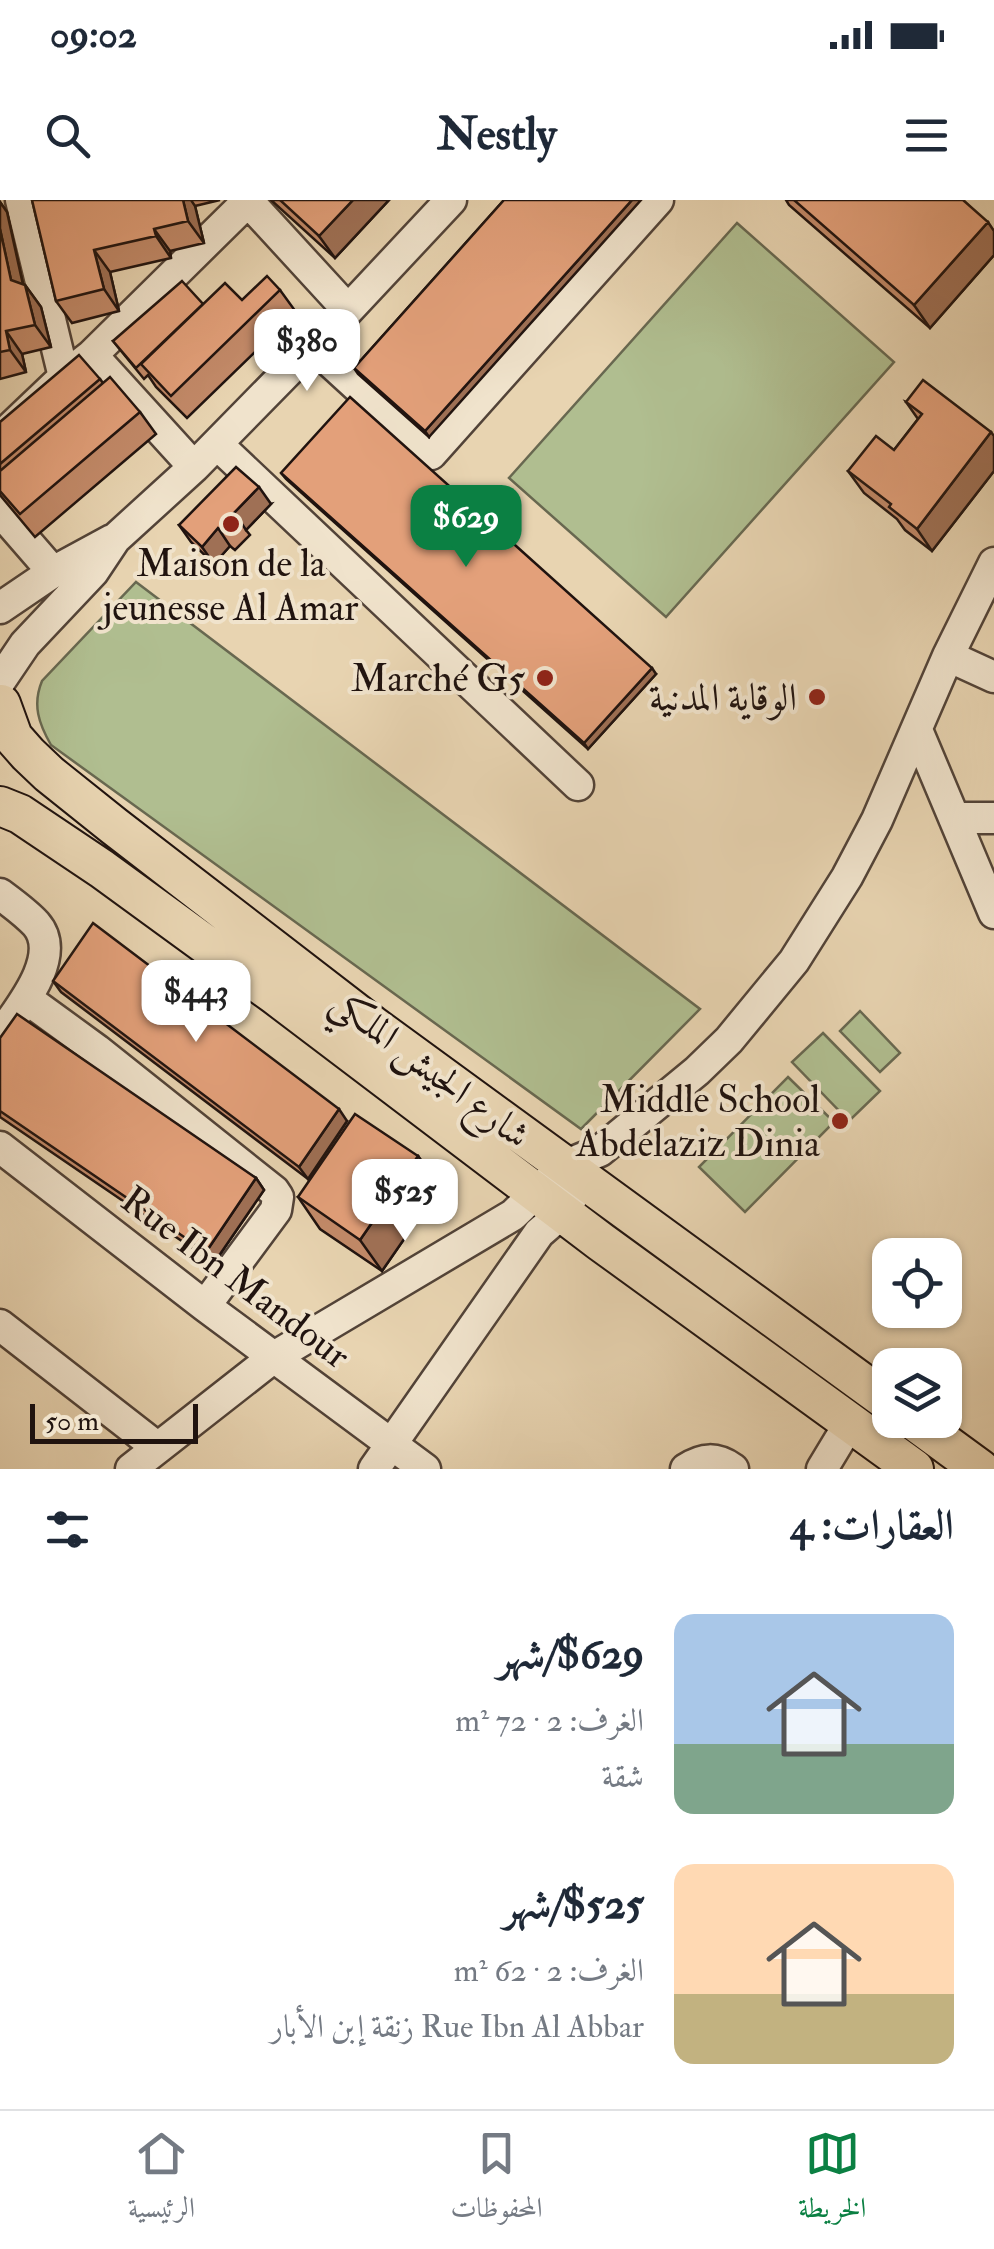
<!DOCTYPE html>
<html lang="ar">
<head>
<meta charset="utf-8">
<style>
  :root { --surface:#fff; --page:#f6f6f7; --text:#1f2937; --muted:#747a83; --line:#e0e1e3; --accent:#0b8043 }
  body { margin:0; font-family:"IM FELL Double Pica",Amiri,serif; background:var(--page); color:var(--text); direction:rtl; height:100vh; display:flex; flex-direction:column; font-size:38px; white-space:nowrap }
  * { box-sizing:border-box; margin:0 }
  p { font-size:32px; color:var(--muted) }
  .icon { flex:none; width:55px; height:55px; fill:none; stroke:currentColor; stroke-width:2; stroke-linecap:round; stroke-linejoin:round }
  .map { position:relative; height:1269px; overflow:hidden; direction:ltr }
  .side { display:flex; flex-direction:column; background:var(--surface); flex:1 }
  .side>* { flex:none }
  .controls { position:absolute; left:872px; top:1038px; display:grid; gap:20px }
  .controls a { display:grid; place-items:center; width:90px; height:90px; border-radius:20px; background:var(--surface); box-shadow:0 2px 8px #0004; font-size:50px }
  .scale { position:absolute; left:30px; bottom:25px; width:168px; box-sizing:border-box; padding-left:10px; border:5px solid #20130f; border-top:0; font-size:28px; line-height:35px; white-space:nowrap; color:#20130f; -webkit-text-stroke:8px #f0e3cc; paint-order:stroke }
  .price { position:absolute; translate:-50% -85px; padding:0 22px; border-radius:20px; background:#fff; color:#222; font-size:32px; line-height:65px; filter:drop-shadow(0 2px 5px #0008) }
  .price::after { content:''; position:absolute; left:50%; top:60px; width:30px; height:22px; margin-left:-15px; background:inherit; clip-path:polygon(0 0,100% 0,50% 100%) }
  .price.selected { background:var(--accent); color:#fff }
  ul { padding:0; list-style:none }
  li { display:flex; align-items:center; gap:30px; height:250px; padding:0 40px }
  li span { display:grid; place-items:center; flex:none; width:280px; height:200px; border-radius:20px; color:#555 }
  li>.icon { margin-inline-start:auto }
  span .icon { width:120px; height:120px; fill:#fffc; stroke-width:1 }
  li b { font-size:42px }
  h2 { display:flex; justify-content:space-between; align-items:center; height:120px; padding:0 40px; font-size:42px }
  .status { display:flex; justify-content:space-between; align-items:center; height:70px; padding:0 50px; background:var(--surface); direction:ltr }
  .status svg { height:28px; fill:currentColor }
  header { display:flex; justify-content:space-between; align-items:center; height:130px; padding:0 40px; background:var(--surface); font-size:45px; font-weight:800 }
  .tab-bar { display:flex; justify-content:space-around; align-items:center; height:140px; border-top:2px solid var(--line); background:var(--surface); font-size:28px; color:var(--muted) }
  .tab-bar a { display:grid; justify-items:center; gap:5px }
  .tab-bar .selected { color:var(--accent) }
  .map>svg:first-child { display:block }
  .green { fill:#b0be90; stroke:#686850; stroke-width:2.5 }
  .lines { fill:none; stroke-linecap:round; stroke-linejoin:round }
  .minor-casing { stroke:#524338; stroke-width:35 }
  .major-casing { stroke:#20130f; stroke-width:42 }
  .minor { stroke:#f0e3cc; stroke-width:30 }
  .major { stroke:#e8d4b1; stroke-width:38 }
  .wall { fill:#c38a69; stroke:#20130f; stroke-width:2.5 }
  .shaded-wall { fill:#9f7055; stroke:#20130f; stroke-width:2.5 }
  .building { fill:#e3a07a; stroke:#20130f; stroke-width:2.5 }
  .poi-dot { fill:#8f2418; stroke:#f0e3cc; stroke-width:4 }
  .labels { text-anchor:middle; stroke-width:8; stroke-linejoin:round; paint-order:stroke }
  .poi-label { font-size:38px; fill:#20130f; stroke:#f0e3cc; text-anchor:end }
  .street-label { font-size:38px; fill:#20130f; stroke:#f0e3cc }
</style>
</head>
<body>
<div class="status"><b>09:02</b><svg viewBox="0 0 49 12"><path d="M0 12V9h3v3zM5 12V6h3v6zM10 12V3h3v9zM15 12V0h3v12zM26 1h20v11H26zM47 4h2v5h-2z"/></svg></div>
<header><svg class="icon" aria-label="menu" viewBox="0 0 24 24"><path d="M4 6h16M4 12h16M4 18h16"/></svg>Nestly<svg class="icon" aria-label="search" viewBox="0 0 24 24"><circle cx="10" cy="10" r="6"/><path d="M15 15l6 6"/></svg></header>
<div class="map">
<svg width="994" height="1269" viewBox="0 0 994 1269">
  <rect width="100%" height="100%" fill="#e8d4b1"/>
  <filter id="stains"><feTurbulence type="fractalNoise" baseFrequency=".002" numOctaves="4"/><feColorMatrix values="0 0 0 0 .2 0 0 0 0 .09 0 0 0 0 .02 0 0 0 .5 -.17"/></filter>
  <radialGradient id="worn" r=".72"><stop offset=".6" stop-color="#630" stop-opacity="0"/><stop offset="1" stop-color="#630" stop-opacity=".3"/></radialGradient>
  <path class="green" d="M737 23 894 162 666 417 509 278Z
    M136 382 700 809 581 929 51 545C39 524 32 505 42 481Z
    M860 811 900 853 880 872 840 831Z
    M823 833 880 891 849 921 792 862Z
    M788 877 834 922 745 1012 699 967Z"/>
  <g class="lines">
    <g class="minor-casing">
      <path id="minor" d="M21 0 64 177
        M247 0 348 110
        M313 146 431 254 658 0
        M92 155 194 267
        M0 238 64 177 92 155 249 0
        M217 244 578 585
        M0 311 53 372
        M0 408 53 372 112 340
        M948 456 994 477
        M0 481 25 444 93 372 115 339 194 267 348 110 451 0
        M917 530 994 713
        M954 618H994
        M0 694C12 703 26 713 36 724 64 756 18 810 0 836
        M27 799 97 850 274 991 278 997 276 1010 205 1106
        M0 947 205 1106 425 1269
        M0 1125 158 1248
        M131 1269 274 1157 513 1015 564 966 600 951 697 871 729 840 794 761 847 677 877 620 948 456 994 363
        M374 1269 539 1033 562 1013 572 997
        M686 1269C703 1258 716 1257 733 1269
        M822 1269 851 1221"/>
    </g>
    <g class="major-casing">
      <path id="major" d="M1 504 13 537 28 554 49 574 114 626 372 825 890 1203
        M0 606 20 614 102 669 275 795 601 1042 914 1269
        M913 1220 980 1269"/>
    </g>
    <use href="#minor" class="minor"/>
    <use href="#major" class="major"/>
  </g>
  <path class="wall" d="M32 0H220L195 6 204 43 170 51 171 58 110 72 119 111 72 123 56 101Z
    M271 0H389L335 58Z
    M504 0 429 237 358 174 354 168Z
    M786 0H963L994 31V55L930 128 789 5Z
    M0 2 7 12 23 84 25 85 41 107 51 147 22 154 26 172 0 179Z
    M280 90 296 112 187 218 156 187 148 175 144 179 113 141 203 104 242 100Z
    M100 179 103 183 140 212 156 234 35 337 0 295V222Z
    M906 202 994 236V271L932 351 905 330 897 319 864 293 848 271 894 250 918 219Z
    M281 273 656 474 588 549 286 279Z
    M271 304 246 330 250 335 235 350 230 346 214 364 191 342 179 325Z
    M53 781 347 921 308 979 61 792Z
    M0 838 256 978 264 990 214 1063 0 917Z
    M418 956 440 987 382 1071 320 1029 298 997Z"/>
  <path class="shaded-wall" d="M183 0H191L195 6 204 43 188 21Z
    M353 0H389L335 58 319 36Z
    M632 0H641L429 237 425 231Z
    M0 2 7 12 27 103 11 80 0 29Z
    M988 22 994 31V55L930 128 914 105Z
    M154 29 170 51 171 58 156 36Z
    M94 50 110 72 119 111 104 89Z
    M25 85 41 107 51 147 35 125Z
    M6 131 22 154 26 172 10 150Z
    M991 232 994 236V271L932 351 917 329Z
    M259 287 271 304 246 330 238 318 232 315Z
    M218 328 230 346 214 364 202 347Z
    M652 468 656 474 588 549 584 543Z
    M339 909 347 921 308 979 299 967Z
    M418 956 440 987 382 1071 360 1040Z
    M256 978 264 990 214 1063 206 1052Z"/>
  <path class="building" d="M32 0H183L188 21 154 29 156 36 94 50 104 89 56 101Z
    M280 0H353L319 36Z
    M504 0H632L425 231 354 168Z
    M794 0H963L988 22 914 105Z
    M0 29 11 80 25 85 35 125 6 131 10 150 0 152Z
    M267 76 280 90 171 196 141 164 225 83 242 100Z
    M182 81 203 104 136 168 113 141Z
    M79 155 100 179 0 264V222Z
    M110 177 140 212 20 314 0 291V271Z
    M923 180 991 232 917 329 889 307 891 304 848 271 876 236 894 250 922 214 906 202Z
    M350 197 652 468 584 543 281 273Z
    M236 267 259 287 232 315 238 318 223 332 218 328 202 347 179 325Z
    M93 723 339 909 299 967 53 781Z
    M17 814 256 978 206 1052 0 911V838Z
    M355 914 418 956 360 1040 298 997Z"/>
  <g class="poi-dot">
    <circle cx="231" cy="324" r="10"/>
    <circle cx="545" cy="478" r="10"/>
    <circle cx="817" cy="497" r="10"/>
    <circle cx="840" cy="921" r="10"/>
  </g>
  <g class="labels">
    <g class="poi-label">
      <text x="231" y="376" text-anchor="middle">Maison de la<tspan x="231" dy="44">jeunesse Al Amar</tspan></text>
      <text x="525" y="491">Marché G5</text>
      <text x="797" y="510">الوقاية المدنية</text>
      <text x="820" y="912">Middle School<tspan x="820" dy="44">Abdelaziz Dinia</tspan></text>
    </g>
    <g class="street-label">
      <text transform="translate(431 868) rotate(37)" y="13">شارع الجيش الملكي</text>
      <text transform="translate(236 1077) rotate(37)" y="13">Rue Ibn Mandour</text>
    </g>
  </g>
  <rect width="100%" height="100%" filter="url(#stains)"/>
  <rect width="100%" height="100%" fill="url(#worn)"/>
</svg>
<div class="controls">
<a><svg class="icon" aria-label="locate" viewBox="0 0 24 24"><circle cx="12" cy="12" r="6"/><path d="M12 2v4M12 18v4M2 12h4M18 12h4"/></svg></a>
<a><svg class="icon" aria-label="layers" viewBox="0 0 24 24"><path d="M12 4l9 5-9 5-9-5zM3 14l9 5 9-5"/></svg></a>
</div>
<div class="scale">50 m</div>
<b class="price" style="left:307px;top:194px">$380</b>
<b class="price selected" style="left:466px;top:370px">$629</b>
<b class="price" style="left:196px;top:845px">$443</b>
<b class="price" style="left:405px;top:1044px">$525</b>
</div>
<section class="side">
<h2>العقارات: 4<svg class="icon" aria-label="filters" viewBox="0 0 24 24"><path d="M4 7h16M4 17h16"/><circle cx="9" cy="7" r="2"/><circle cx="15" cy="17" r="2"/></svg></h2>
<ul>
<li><span style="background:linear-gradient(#a9c7e8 65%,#7fa58c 0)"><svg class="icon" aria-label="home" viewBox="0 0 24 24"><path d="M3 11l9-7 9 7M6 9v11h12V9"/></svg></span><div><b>$629/شهر</b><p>الغرف: 2 · 72 m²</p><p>شقة</p></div></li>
<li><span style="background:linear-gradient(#ffd9b3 65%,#c2b280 0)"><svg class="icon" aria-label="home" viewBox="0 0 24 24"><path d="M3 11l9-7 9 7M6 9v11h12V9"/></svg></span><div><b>$525/شهر</b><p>الغرف: 2 · 62 m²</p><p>Rue Ibn Al Abbar زنقة إبن الأبار</p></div></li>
</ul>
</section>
<nav class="tab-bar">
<a class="selected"><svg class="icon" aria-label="map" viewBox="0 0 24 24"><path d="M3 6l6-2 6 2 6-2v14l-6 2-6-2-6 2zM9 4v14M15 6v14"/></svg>الخريطة</a>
<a><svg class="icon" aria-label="saved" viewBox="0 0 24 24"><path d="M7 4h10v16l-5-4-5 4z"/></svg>المحفوظات</a>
<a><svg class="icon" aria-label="home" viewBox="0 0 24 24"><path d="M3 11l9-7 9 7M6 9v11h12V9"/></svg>الرئيسية</a>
</nav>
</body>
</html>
